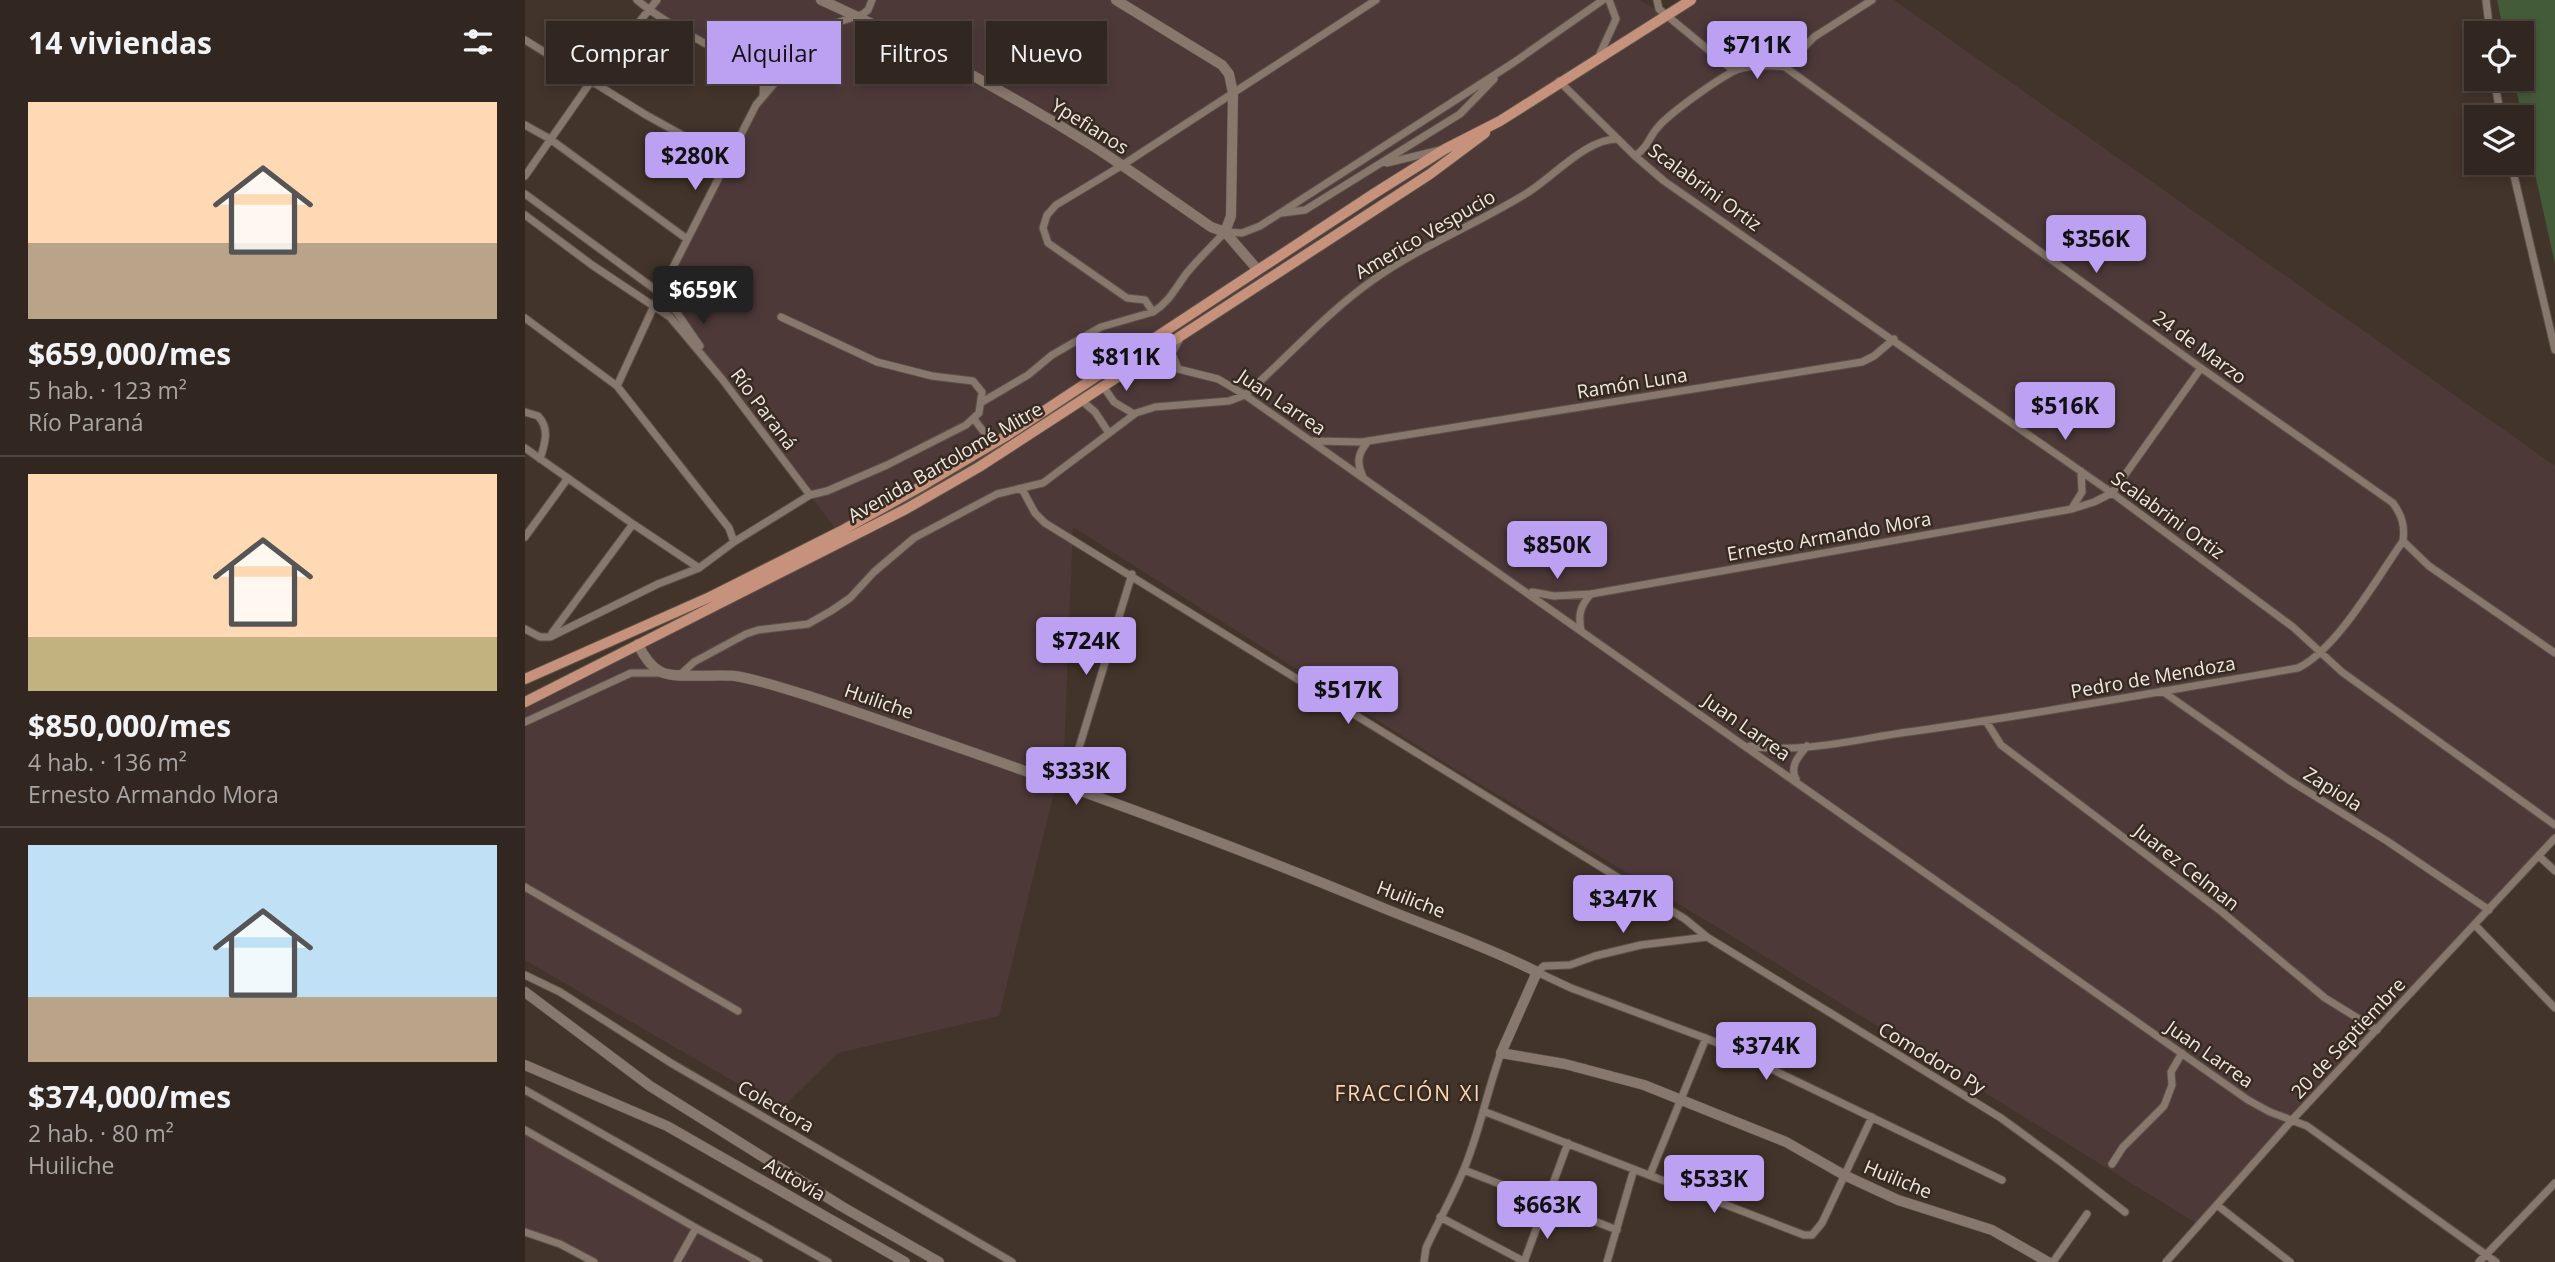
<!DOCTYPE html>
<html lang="es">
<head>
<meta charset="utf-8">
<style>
  :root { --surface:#322720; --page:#3a2f29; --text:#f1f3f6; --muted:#a8a5a5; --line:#4d443e; --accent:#bca0f2 }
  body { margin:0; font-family:"Open Sans",sans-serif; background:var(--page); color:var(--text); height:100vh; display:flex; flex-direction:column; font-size:26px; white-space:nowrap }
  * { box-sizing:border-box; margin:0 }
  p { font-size:23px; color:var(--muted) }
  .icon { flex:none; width:38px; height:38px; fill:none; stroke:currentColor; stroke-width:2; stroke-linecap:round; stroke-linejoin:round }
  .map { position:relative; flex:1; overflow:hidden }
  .sheet { display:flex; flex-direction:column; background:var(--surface); width:525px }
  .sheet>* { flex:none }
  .banner { position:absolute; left:21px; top:21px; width:665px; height:63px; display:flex; gap:14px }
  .buttons { position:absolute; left:1939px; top:21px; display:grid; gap:14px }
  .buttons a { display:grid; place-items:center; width:70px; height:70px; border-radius:0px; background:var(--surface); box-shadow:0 4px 10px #0003,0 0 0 2px var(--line); font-size:35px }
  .price { position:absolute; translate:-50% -60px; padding:0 16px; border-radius:7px; background:var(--accent); color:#111; font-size:23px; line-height:46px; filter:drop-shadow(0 2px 4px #0008) }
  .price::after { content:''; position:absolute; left:50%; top:42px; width:21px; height:16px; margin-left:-10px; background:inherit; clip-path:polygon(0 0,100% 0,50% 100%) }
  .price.on { background:#222; color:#fff }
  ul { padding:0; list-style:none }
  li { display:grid; align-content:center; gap:14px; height:371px; padding:0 28px }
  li+li { border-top:2px solid var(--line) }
  li span { display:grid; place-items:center; height:217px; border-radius:0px; color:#555 }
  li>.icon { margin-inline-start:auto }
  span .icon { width:126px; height:126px; fill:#fffc; stroke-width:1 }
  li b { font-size:30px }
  h2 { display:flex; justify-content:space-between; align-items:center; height:84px; padding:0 28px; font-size:30px }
  .chip { padding:0 24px; border-radius:0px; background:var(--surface); box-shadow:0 4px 10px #0003,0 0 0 2px var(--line); font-size:24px; line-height:63px }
  .chip.on { background:var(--accent); color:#111 }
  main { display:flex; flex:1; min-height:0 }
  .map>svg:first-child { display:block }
  .industrial { fill:#4e3939 }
  .green { fill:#445b39 }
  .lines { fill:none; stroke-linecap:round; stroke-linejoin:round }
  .street-casing { stroke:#5c5148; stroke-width:9 }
  .secondary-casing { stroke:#5c5148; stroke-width:11 }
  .primary-casing { stroke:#5c5148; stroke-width:12 }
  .street { stroke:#87776c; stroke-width:7 }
  .secondary { stroke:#87776c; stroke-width:10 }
  .primary { stroke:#c7927b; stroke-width:10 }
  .labels { text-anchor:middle; stroke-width:5; stroke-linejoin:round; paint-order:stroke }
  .street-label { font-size:19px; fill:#f0e8e1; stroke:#372a21 }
  .neighbourhood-label { font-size:21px; letter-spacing:2px; fill:#fdd5b7; stroke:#372a21 }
</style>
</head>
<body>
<main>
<section class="sheet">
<h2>14 viviendas<svg class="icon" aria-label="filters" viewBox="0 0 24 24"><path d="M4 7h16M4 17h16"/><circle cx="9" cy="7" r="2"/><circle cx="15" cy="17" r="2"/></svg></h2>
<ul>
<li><span style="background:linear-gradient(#ffd9b3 65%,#b9a48a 0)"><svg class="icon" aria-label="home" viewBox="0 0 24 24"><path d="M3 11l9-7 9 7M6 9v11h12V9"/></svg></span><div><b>$659,000/mes</b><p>5 hab. · 123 m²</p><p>Río Paraná</p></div></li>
<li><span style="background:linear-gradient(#ffd9b3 75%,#c2b280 0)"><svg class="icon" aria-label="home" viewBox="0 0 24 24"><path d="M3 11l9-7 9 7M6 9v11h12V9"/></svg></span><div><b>$850,000/mes</b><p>4 hab. · 136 m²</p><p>Ernesto Armando Mora</p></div></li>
<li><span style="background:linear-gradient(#bfe0f5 70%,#b9a48a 0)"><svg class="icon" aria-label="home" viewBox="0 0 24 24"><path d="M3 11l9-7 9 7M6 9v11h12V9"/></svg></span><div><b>$374,000/mes</b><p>2 hab. · 80 m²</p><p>Huiliche</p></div></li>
</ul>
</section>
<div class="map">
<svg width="2030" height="1262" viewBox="0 0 2030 1262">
  <rect width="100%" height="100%" fill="#42342a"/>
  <path class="industrial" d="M112 0H1114L1142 16 1166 0H1369L2030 466V838L1674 1225 1202 933 915 760 548 527 539 752 474 1016 313 1053 256 1109 0 960V702L319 540 197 379 129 305 238 96 239 80Z
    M0 1130 234 1262H69L0 1232Z"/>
  <path class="green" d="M1972 0H2030V264L1989 79H1997V33H1979Z"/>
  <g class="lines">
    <g class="street-casing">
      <path id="street" d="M112 0C148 30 196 49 235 77L239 80 238 96
        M1132 0 1134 9 1209 71
        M1961 0 1965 33
        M0 40 121 115 177 146 199 167
        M1074 56 1091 19 1084 0
        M1969 79 1976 117
        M1034 81 1110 156 1139 181 1587 493 1768 627 1817 672 2030 825
        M0 125 25 139 162 239
        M1110 156C1125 145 1123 138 1133 127 1146 112 1189 82 1207 72 1220 65 1245 65 1260 67L1289 37 1347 0
        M862 163 915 150
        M1986 163 2030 350
        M0 176 67 80 132 0
        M0 194 135 293 148 307 175 346
        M757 213 780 210 935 114 969 79
        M0 215 67 265 145 317 197 379 285 495
        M628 312 620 300 602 298 523 243 518 228 522 215 531 205 596 166 851 0
        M0 318 92 386 204 528 209 542
        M610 367 626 366 653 369 647 353 654 340
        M653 369 693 379 720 395 1723 1100 1745 1112 1782 1126 1971 1262
        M92 386 135 293 231 105 289 37 311 23 338 14 343 10 347 0
        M578 386 589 402 609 414
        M556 400 570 412 584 433
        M457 402 503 375 527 355 576 327 628 312C644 302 650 289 661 274 673 259 687 246 700 232L717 233 735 226 988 63 1078 0
        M0 412 13 416C25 428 20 444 15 459
        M449 419 468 444
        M789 441 837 442 1337 362 1349 356 1369 339
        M0 448 108 524 174 568
        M838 477C831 461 833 454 843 441
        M497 489 510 513 520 523 1160 919 1182 937
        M1547 508 1557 492 1556 471
        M0 537 43 478
        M1878 541 1904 566 2030 653
        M1007 592 1029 596 1066 594 1547 509 1569 502 1587 493 1676 368
        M0 629 15 637H25L133 584 174 568 209 542 285 495 302 491 362 465 441 425 454 413 457 392 448 381 407 376 352 362 256 317
        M1056 630C1053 615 1055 606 1066 594
        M27 633 108 524
        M156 674 169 662 221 634 233 630 283 624 306 611 325 598 349 572 389 538 472 494 518 483 611 413 630 407 704 401 720 395C763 357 801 313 848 280 896 246 952 224 1002 193 1028 177 1062 138 1093 139
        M1637 691 1764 780 1862 841 1964 910
        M1461 721 1476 745 1697 912 1800 998 1852 1030
        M0 722 106 673H136
        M1225 746C1276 754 1332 739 1383 732 1514 714 1644 690 1773 668 1812 649 1852 578 1878 541 1880 525 1877 516 1868 503L1676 368 1260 67
        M1271 779C1264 766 1274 756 1282 746
        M542 787 607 574
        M2014 856 2030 871
        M0 887 213 1011
        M1950 925 2030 1008
        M0 975 35 992 146 1063 487 1262
        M0 1090 303 1262
        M958 1111 1279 1235H1287L1297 1223 1347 1117
        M0 1130 171 1228 234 1262
        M1587 1164 1598 1147 1639 1106 1647 1085 1646 1072 1657 1053
        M939 1170 1092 1230
        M1125 1175 1181 1038
        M1477 1180 1188 1041 1046 988 1012 972 1019 966 1045 965 1070 956 1116 945 1182 937 1476 1118 1536 1162 1600 1212
        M1692 1205 1765 1262
        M915 1217 1000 1262
        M0 1232 35 1244 69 1262
        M152 1262 171 1228
        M899 1262 901 1248C913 1222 928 1196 939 1169 955 1131 962 1091 976 1053
        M999 1262 1043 1143
        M1082 1262 1109 1169
        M1528 1262 1562 1214
        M1641 1262 1768 1119 2030 838
        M1954 1262 2030 1183"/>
    </g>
    <g class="secondary-casing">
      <path id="secondary" d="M296 0C390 42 480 91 568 146 608 172 647 200 686 227L700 232 732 269
        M591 0 697 65 704 74 708 93 706 216 700 232
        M113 644C118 655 125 666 136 672 149 679 192 674 210 676 240 681 267 691 296 700 483 764 669 829 851 905 906 928 959 945 1012 972L976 1053 1040 1064 1119 1085 1261 1142 1319 1175 1373 1200 1467 1230 1523 1262
        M0 992 125 1086 316 1206 414 1262
        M0 1065 142 1126 380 1262"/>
    </g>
    <g class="primary-casing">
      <path id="primary" d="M0 679 185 597 316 531 395 487 481 436 850 193 920 149 975 121 1166 0
        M0 702 381 509 454 467 905 174 960 133"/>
    </g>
    <use href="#street" class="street"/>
    <use href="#secondary" class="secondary"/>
    <use href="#primary" class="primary"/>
  </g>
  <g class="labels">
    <g class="street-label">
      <text transform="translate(565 126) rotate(32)" y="7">Ypefianos</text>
      <text transform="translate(1180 187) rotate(36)" y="7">Scalabrini Ortiz</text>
      <text transform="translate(900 234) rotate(-30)" y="7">Americo Vespucio</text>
      <text transform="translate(1675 347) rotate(36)" y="7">24 de Marzo</text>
      <text transform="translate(1107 383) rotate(-9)" y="7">Ramón Luna</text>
      <text transform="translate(757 402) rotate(34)" y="7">Juan Larrea</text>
      <text transform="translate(239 409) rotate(53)" y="7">Río Paraná</text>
      <text transform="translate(420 462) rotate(-30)" y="7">Avenida Bartolomé Mitre</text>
      <text transform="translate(1643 515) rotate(36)" y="7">Scalabrini Ortiz</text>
      <text transform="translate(1304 536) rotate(-10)" y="7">Ernesto Armando Mora</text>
      <text transform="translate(1628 677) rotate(-10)" y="7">Pedro de Mendoza</text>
      <text transform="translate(354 701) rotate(19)" y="7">Huiliche</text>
      <text transform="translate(1222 727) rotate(35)" y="7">Juan Larrea</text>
      <text transform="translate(1808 789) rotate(32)" y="7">Zapiola</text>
      <text transform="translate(1662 867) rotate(38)" y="7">Juarez Celman</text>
      <text transform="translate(886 899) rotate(21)" y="7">Huiliche</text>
      <text transform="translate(1823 1038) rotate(-47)" y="7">20 de Septiembre</text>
      <text transform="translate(1685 1054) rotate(35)" y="7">Juan Larrea</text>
      <text transform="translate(1407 1058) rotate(31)" y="7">Comodoro Py</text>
      <text transform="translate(251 1106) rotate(30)" y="7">Colectora</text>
      <text transform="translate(270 1179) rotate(30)" y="7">Autovía</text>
      <text transform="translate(1373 1179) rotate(22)" y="7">Huiliche</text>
    </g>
    <g class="neighbourhood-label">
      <text x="883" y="1101">FRACCIÓN XI</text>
    </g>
  </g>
</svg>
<div class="buttons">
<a><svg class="icon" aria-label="locate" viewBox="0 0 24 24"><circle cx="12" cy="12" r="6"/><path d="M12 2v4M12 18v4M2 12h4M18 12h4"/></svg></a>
<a><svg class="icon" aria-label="layers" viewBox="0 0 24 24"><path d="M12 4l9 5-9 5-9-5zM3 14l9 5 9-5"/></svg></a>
</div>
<b class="price" style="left:1232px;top:81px">$711K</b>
<b class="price" style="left:170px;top:192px">$280K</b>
<b class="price" style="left:1571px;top:275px">$356K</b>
<b class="price on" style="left:178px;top:326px">$659K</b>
<b class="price" style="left:601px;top:393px">$811K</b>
<b class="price" style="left:1540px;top:442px">$516K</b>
<b class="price" style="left:1032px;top:581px">$850K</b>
<b class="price" style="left:561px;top:677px">$724K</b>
<b class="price" style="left:823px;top:726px">$517K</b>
<b class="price" style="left:551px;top:807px">$333K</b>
<b class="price" style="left:1098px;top:935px">$347K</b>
<b class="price" style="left:1241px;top:1082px">$374K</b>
<b class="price" style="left:1189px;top:1215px">$533K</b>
<b class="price" style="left:1022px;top:1241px">$663K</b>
<div class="banner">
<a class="chip">Comprar</a>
<a class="chip on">Alquilar</a>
<a class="chip">Filtros</a>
<a class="chip">Nuevo</a>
</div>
</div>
</main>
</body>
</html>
